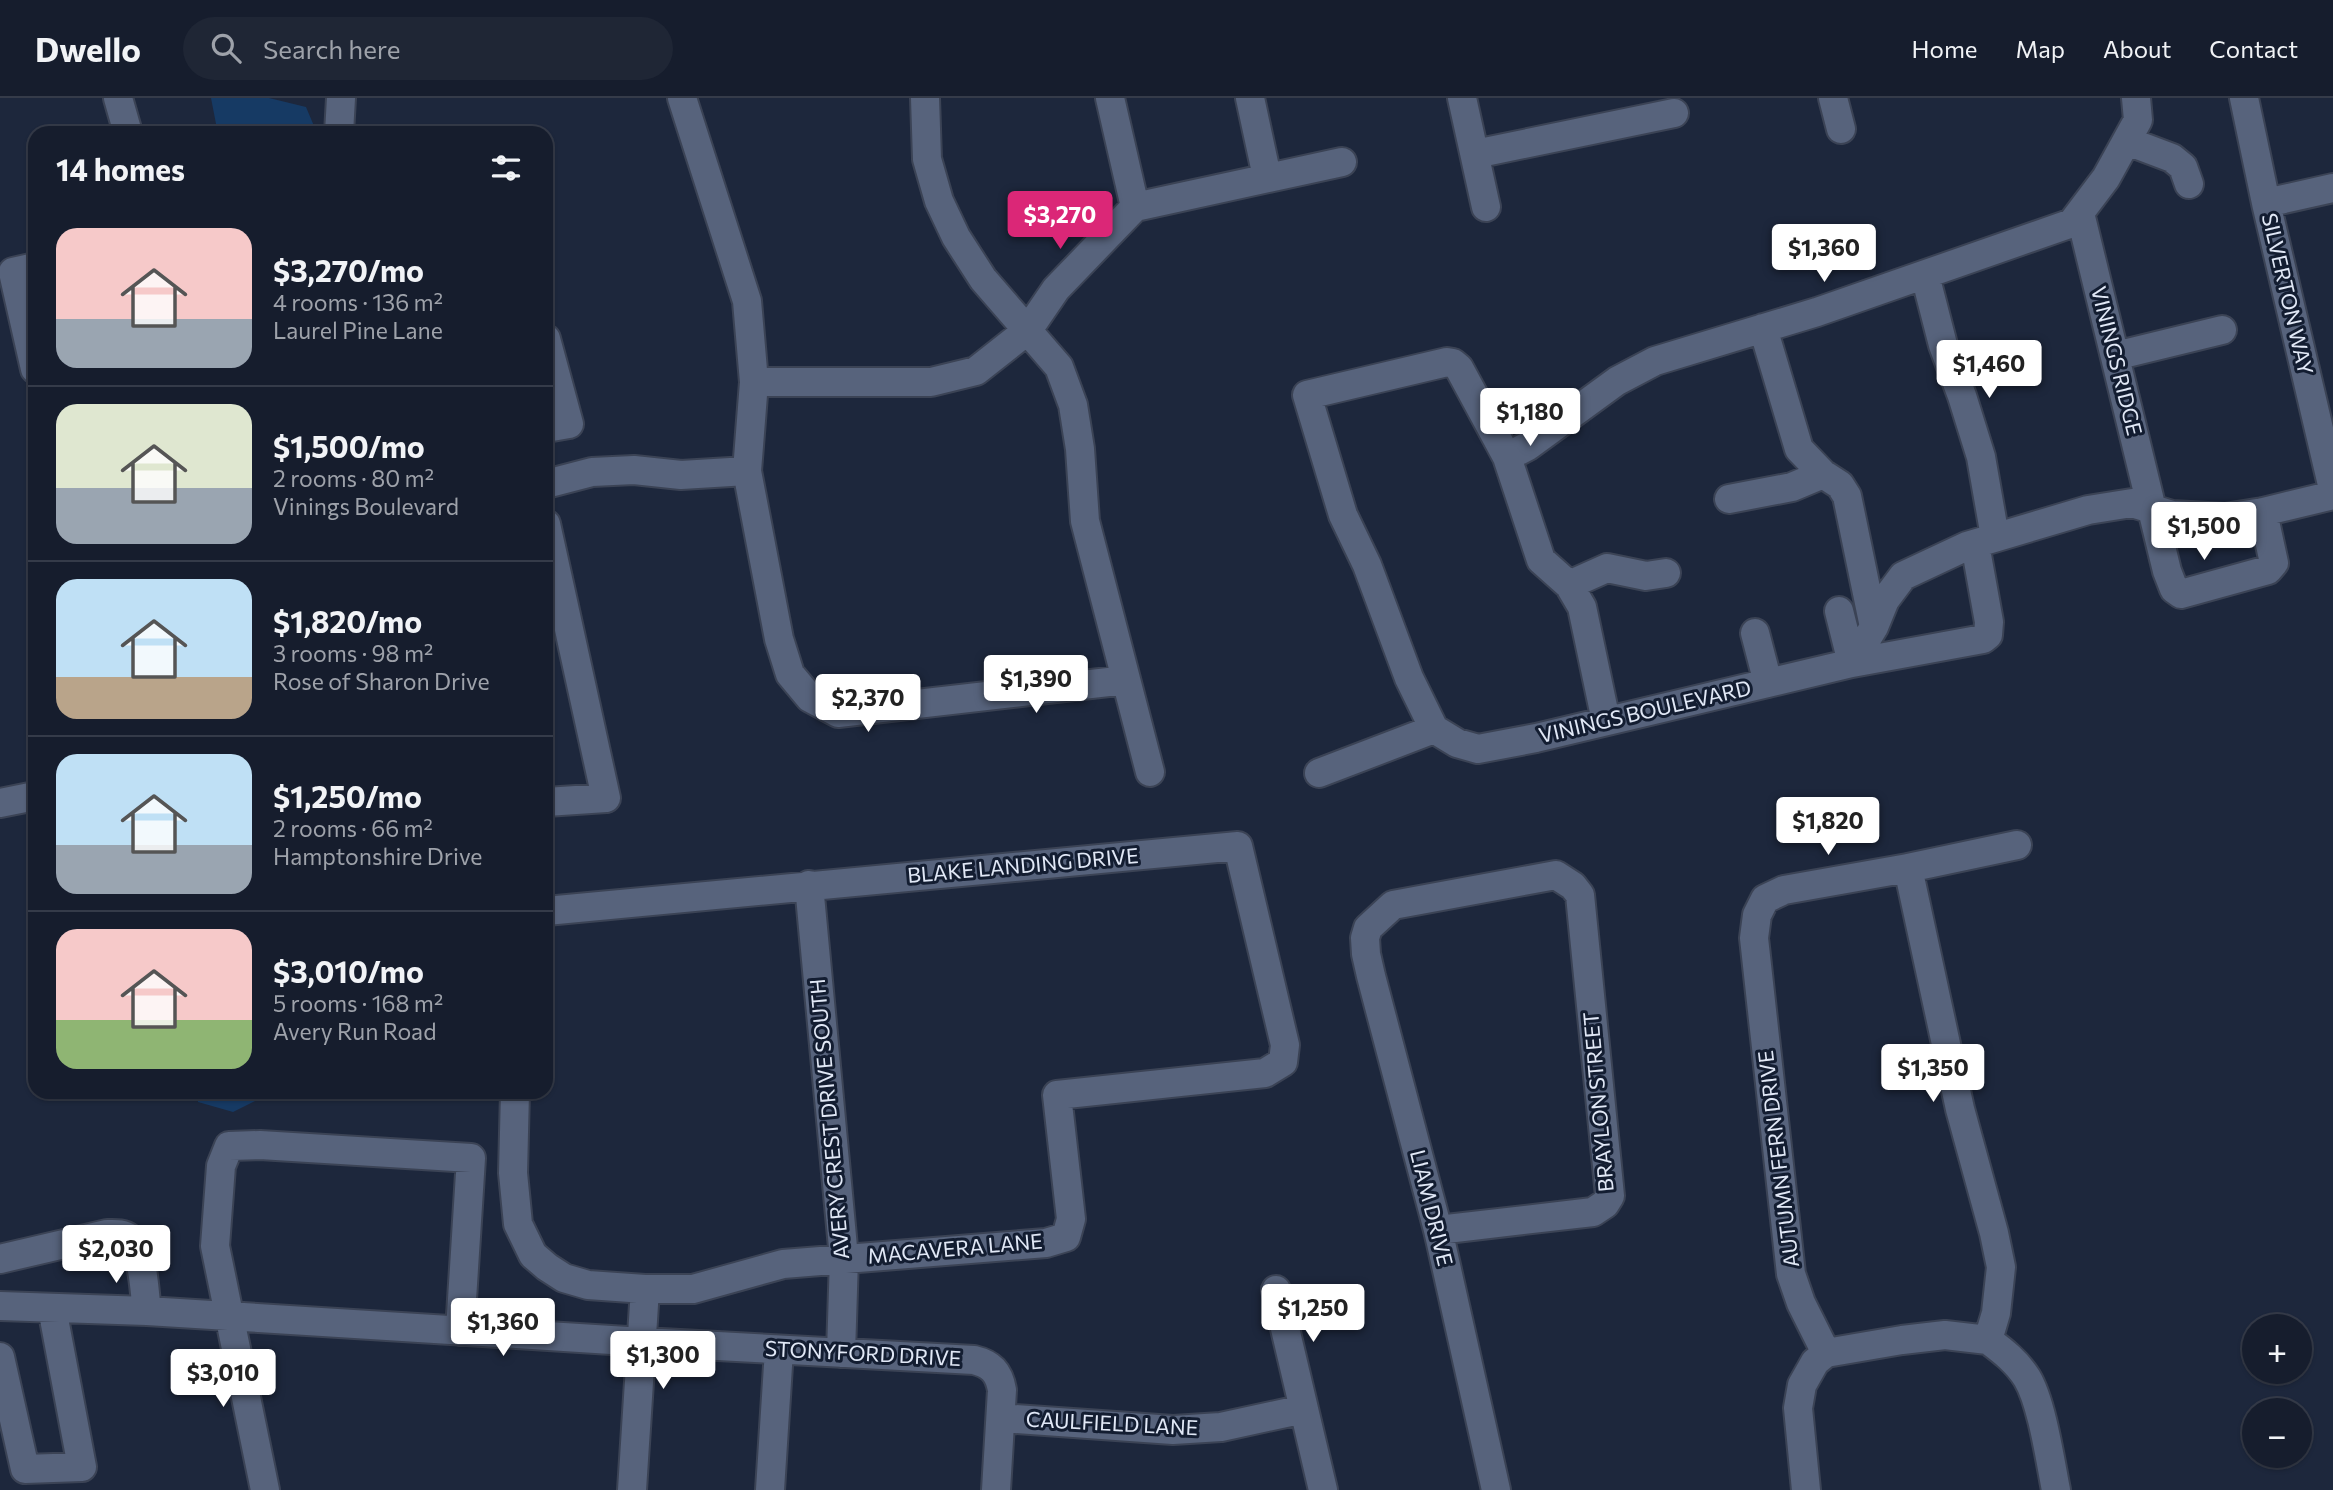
<!DOCTYPE html>
<html lang="en">
<head>
<meta charset="utf-8">
<style>
  :root { --surface:#161d2d; --page:#1f2635; --text:#f1f3f6; --muted:#9ea2aa; --line:#353b49; --accent:#db2777 }
  body { margin:0; font-family:Commissioner,sans-serif; background:var(--page); color:var(--text); height:100vh; display:flex; flex-direction:column; font-size:26px; white-space:nowrap }
  * { box-sizing:border-box; margin:0 }
  p { font-size:23px; color:var(--muted) }
  .icon { flex:none; width:38px; height:38px; fill:none; stroke:currentColor; stroke-width:2; stroke-linecap:round; stroke-linejoin:round }
  .map { position:relative; flex:1; overflow:hidden }
  .side { position:absolute; left:28px; top:28px; width:525px; height:973px; display:flex; flex-direction:column; background:var(--surface); border-radius:21px; box-shadow:0 2px 5px #0004,0 0 0 2px var(--line) }
  .side>* { flex:none }
  .fabs { position:absolute; left:2242px; top:1216px; display:grid; gap:14px }
  .fabs a { display:grid; place-items:center; width:70px; height:70px; border-radius:50%; background:var(--surface); box-shadow:0 2px 5px #0004,0 0 0 2px var(--line); font-size:35px }
  .price { position:absolute; translate:-50% -60px; padding:0 16px; border-radius:7px; background:#fff; color:#222; font-size:23px; line-height:46px; filter:drop-shadow(0 2px 4px #0008) }
  .price::after { content:''; position:absolute; left:50%; top:42px; width:21px; height:16px; margin-left:-10px; background:inherit; clip-path:polygon(0 0,100% 0,50% 100%) }
  .price.selected { background:var(--accent); color:#fff }
  ul { padding:0; list-style:none }
  li { display:flex; align-items:center; gap:21px; height:175px; padding:0 28px }
  li+li { border-top:2px solid var(--line) }
  li span { display:grid; place-items:center; flex:none; width:196px; height:140px; border-radius:21px; color:#555 }
  li>.icon { margin-inline-start:auto }
  span .icon { width:84px; height:84px; fill:#fffc; stroke-width:1 }
  li b { font-size:30px }
  h2 { display:flex; justify-content:space-between; align-items:center; height:84px; padding:0 28px; font-size:30px }
  header { display:flex; align-items:center; gap:42px; box-sizing:border-box; height:98px; padding:0 35px; background:var(--surface); border-bottom:2px solid var(--line) }
  header strong { font-size:33px }
  nav { display:flex; gap:38px; margin-inline-start:auto; font-size:24px }
  .search { width:490px; height:63px; background:var(--page); display:flex; align-items:center; gap:18px; box-sizing:border-box; padding:0 24px; border-radius:38px; color:var(--muted); font-size:26px }
  .map>svg:first-child { display:block }
  .water { fill:#163a64 }
  .lines { fill:none; stroke-linecap:round; stroke-linejoin:round }
  .minor-casing { stroke:#3b4355; stroke-width:32 }
  .minor { stroke:#57637c; stroke-width:28 }
  .labels { text-anchor:middle; stroke-width:6; stroke-linejoin:round; paint-order:stroke }
  .street-label { font-size:21px; fill:#e1e8f6; stroke:#131d31 }
</style>
</head>
<body>
<header>
<strong>Dwello</strong>
<div class="search"><svg class="icon" aria-label="search" viewBox="0 0 24 24"><circle cx="10" cy="10" r="6"/><path d="M15 15l6 6"/></svg>Search here</div>
<nav><a>Home</a><a>Map</a><a>About</a><a>Contact</a></nav>
</header>
<div class="map">
<svg width="2333" height="1392" viewBox="0 0 2333 1392">
  <rect width="100%" height="100%" fill="#1d273c"/>
  <path class="water" d="M211 0H269L306 9 314 28 312 35H221L217 31Z
    M198 994H273L233 1014 198 1004Z"/>
  <g class="lines">
    <g class="minor-casing">
      <path id="minor" d="M118 0 128 35
        M682 0 747 203 754 284 747 373 779 541 790 576 810 600 838 615 1126 582
        M925 0 927 61 939 103 956 139 983 181 1059 269 1073 307 1080 351 1085 423 1150 674
        M1110 0 1135 109
        M1250 0 1267 79
        M1462 0 1486 109
        M1833 0 1841 31
        M2244 0 2266 105 2333 391
        M339 35 341 0
        M2127 43 2172 60 2183 69 2189 86
        M1475 56 1674 15
        M2266 105 2333 90
        M2080 115 2167 473 2174 491 2181 496 2268 472 2274 465 2263 414
        M35 169 13 174 35 271
        M1925 177 1943 247 1962 298 1981 359 1995 439
        M1763 230 1799 351 1823 376 1840 387 1847 398 1874 529
        M546 241 569 326 546 330
        M2115 258 2222 232
        M754 284H931L976 273 1028 232 1056 191 1135 109 1342 64
        M1507 359 1528 348 1617 283 1655 263 1817 214 2072 125 2106 80 2138 22 2136 0
        M546 386 592 374 634 372 681 377 747 373
        M1729 401 1792 389 1823 376
        M546 426 606 700 546 704
        M1569 487 1607 470 1646 478 1666 475
        M1839 513 1852 565 1983 541 1988 537 1989 524 1975 446
        M1755 535 1768 585
        M1606 623 1582 509 1569 487 1541 462 1507 359 1459 270 1453 265 1447 264 1307 297 1343 417 1367 467 1409 580 1434 631 1457 645 1478 651 1536 640 1852 565 1874 529 1885 502 1903 478 1967 448 2088 412 2132 405 2172 417 2225 420 2263 414 2333 397
        M1319 675 1434 631
        M0 705 35 698
        M1908 770 1960 1011 1994 1135 2001 1169 1996 1215 1988 1242
        M809 787 844 1160 841 1255
        M515 994 513 1075 518 1126 533 1157 547 1169 564 1180 588 1187 645 1191H693L783 1166 1046 1145 1066 1139 1071 1121 1057 997 1265 975 1283 964 1285 947 1238 748 546 813
        M1438 1132 1593 1114 1605 1106 1610 1098 1580 797 1573 788 1556 777 1393 807 1368 830 1365 840 1366 856 1371 878 1438 1132 1441 1145 1496 1392
        M0 1161 107 1136C114 1136 123 1135 129 1140 144 1153 144 1194 147 1213
        M1276 1192 1323 1392
        M0 1208 147 1213 643 1244 974 1262C991 1266 999 1274 1002 1292L996 1392
        M1988 1242C2003 1253 2017 1264 2027 1280 2042 1305 2050 1362 2056 1392
        M1826 1255 1801 1205 1791 1176 1754 840 1757 817 1765 801 1784 792 1908 770 2017 747
        M0 1259 25 1371 82 1369 52 1210
        M1001 1320 1173 1332 1221 1329 1304 1311
        M265 1392 215 1148 221 1068 229 1048 260 1047 471 1060 460 1233
        M632 1392 645 1191
        M770 1392 779 1252
        M1806 1392 1798 1310 1802 1287 1815 1264 1826 1255 1902 1242 1945 1237 1988 1242"/>
    </g>
    <use href="#minor" class="minor"/>
  </g>
  <g class="labels">
    <g class="street-label">
      <text transform="translate(2287 196) rotate(77)" y="7">SILVERTON WAY</text>
      <text transform="translate(2116 263) rotate(76)" y="7">VININGS RIDGE</text>
      <text transform="translate(1645 614) rotate(-13)" y="7">VININGS BOULEVARD</text>
      <text transform="translate(1023 768) rotate(-5)" y="7">BLAKE LANDING DRIVE</text>
      <text transform="translate(1599 1004) rotate(-95)" y="7">BRAYLON STREET</text>
      <text transform="translate(830 1021) rotate(-95)" y="7">AVERY CREST DRIVE SOUTH</text>
      <text transform="translate(1779 1061) rotate(-97)" y="7">AUTUMN FERN DRIVE</text>
      <text transform="translate(1431 1110) rotate(76)" y="7">LIAM DRIVE</text>
      <text transform="translate(955 1151) rotate(-5)" y="7">MACAVERA LANE</text>
      <text transform="translate(863 1256) rotate(3)" y="7">STONYFORD DRIVE</text>
      <text transform="translate(1112 1326) rotate(3)" y="7">CAULFIELD LANE</text>
    </g>
  </g>
</svg>
<div class="fabs">
<a>+</a>
<a>−</a>
</div>
<b class="price selected" style="left:1060px;top:153px">$3,270</b>
<b class="price" style="left:1824px;top:186px">$1,360</b>
<b class="price" style="left:1989px;top:302px">$1,460</b>
<b class="price" style="left:1530px;top:350px">$1,180</b>
<b class="price" style="left:2204px;top:464px">$1,500</b>
<b class="price" style="left:1036px;top:617px">$1,390</b>
<b class="price" style="left:868px;top:636px">$2,370</b>
<b class="price" style="left:1828px;top:759px">$1,820</b>
<b class="price" style="left:1933px;top:1006px">$1,350</b>
<b class="price" style="left:116px;top:1187px">$2,030</b>
<b class="price" style="left:1313px;top:1246px">$1,250</b>
<b class="price" style="left:503px;top:1260px">$1,360</b>
<b class="price" style="left:663px;top:1293px">$1,300</b>
<b class="price" style="left:223px;top:1311px">$3,010</b>
<section class="side">
<h2>14 homes<svg class="icon" aria-label="filters" viewBox="0 0 24 24"><path d="M4 7h16M4 17h16"/><circle cx="9" cy="7" r="2"/><circle cx="15" cy="17" r="2"/></svg></h2>
<ul>
<li><span style="background:linear-gradient(#f6c9c9 65%,#9aa5b1 0)"><svg class="icon" aria-label="home" viewBox="0 0 24 24"><path d="M3 11l9-7 9 7M6 9v11h12V9"/></svg></span><div><b>$3,270/mo</b><p>4 rooms · 136 m²</p><p>Laurel Pine Lane</p></div></li>
<li><span style="background:linear-gradient(#dfe7d0 60%,#9aa5b1 0)"><svg class="icon" aria-label="home" viewBox="0 0 24 24"><path d="M3 11l9-7 9 7M6 9v11h12V9"/></svg></span><div><b>$1,500/mo</b><p>2 rooms · 80 m²</p><p>Vinings Boulevard</p></div></li>
<li><span style="background:linear-gradient(#bfe0f5 70%,#b9a48a 0)"><svg class="icon" aria-label="home" viewBox="0 0 24 24"><path d="M3 11l9-7 9 7M6 9v11h12V9"/></svg></span><div><b>$1,820/mo</b><p>3 rooms · 98 m²</p><p>Rose of Sharon Drive</p></div></li>
<li><span style="background:linear-gradient(#bfe0f5 65%,#9aa5b1 0)"><svg class="icon" aria-label="home" viewBox="0 0 24 24"><path d="M3 11l9-7 9 7M6 9v11h12V9"/></svg></span><div><b>$1,250/mo</b><p>2 rooms · 66 m²</p><p>Hamptonshire Drive</p></div></li>
<li><span style="background:linear-gradient(#f6c9c9 65%,#8fb573 0)"><svg class="icon" aria-label="home" viewBox="0 0 24 24"><path d="M3 11l9-7 9 7M6 9v11h12V9"/></svg></span><div><b>$3,010/mo</b><p>5 rooms · 168 m²</p><p>Avery Run Road</p></div></li>
</ul>
</section>
</div>
</body>
</html>
